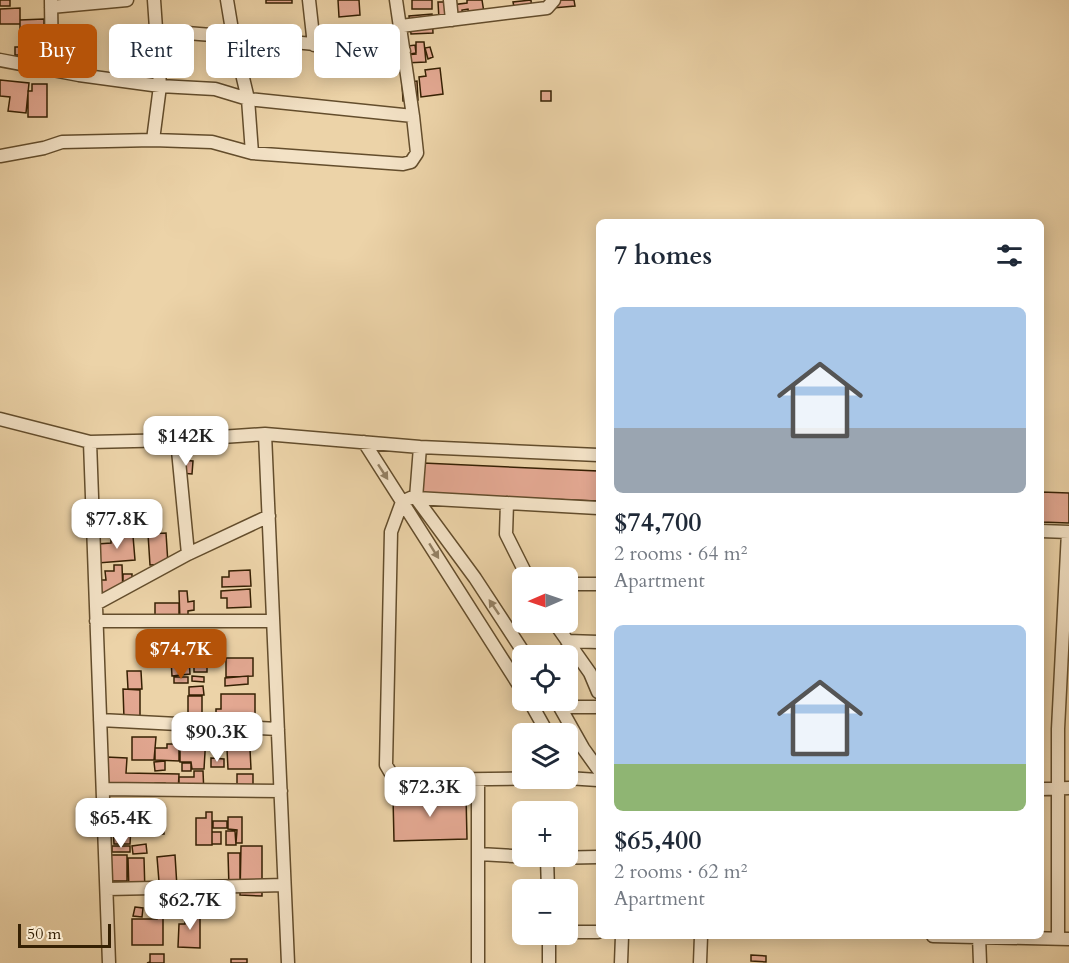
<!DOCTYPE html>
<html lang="en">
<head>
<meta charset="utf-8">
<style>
  :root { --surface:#fff; --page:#f6f6f7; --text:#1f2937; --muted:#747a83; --accent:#b45309 }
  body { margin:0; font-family:Cardo,serif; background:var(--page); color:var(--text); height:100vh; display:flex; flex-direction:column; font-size:22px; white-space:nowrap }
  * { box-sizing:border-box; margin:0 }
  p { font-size:20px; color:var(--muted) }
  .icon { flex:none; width:33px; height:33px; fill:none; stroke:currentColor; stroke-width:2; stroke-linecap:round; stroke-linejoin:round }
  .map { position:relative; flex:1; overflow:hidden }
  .side { position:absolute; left:596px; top:219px; width:448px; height:720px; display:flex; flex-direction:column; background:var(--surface); border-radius:9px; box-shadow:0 3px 15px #0003 }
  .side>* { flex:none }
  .banner { position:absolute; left:18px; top:24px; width:488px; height:54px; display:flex; gap:12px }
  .needle { width:39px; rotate:268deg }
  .tools { position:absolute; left:512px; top:567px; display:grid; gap:12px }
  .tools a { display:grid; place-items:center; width:66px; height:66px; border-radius:9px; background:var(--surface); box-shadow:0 3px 15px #0003; font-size:30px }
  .scale { position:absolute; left:18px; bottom:15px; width:93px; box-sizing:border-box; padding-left:6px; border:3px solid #352003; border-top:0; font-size:16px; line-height:21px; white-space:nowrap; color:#352003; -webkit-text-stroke:4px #f3e2c6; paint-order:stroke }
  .price { position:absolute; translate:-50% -51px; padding:0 14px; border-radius:12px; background:#fff; color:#222; font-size:20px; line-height:39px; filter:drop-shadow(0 2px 3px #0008) }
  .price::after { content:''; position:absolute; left:50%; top:36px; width:18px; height:14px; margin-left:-9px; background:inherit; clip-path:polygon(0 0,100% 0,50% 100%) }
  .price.active { background:var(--accent); color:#fff }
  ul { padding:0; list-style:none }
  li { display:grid; align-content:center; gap:12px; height:318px; padding:0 18px }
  li span { display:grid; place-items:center; height:186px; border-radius:9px; color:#555 }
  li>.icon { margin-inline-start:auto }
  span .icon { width:108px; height:108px; fill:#fffc; stroke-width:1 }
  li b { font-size:26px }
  h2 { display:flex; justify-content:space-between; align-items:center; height:72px; padding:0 18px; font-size:26px }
  .chip { padding:0 21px; border-radius:9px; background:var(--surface); box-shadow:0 3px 15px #0003; font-size:21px; line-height:54px }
  .chip.active { background:var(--accent); color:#fff }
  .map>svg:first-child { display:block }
  .building { fill:#e3a892; stroke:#352003; stroke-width:1.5 }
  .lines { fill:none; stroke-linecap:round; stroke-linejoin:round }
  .minor-casing { stroke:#634d2c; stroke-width:15 }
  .minor { stroke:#f3e2c6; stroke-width:12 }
  .oneway { fill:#948164 }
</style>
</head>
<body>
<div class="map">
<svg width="1069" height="963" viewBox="0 0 1069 963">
  <rect width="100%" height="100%" fill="#ecd3a8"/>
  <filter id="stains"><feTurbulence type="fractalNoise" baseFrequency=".00333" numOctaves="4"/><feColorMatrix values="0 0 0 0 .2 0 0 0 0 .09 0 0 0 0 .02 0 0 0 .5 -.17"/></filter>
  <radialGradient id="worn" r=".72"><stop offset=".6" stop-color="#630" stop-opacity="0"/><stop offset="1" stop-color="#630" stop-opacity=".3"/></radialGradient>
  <path class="building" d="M0 0H10V6H0Z
    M266 0H292V3H266Z
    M338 0H359L360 15 339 17Z
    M412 0H432V9H412Z
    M467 0H482L485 19 470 21 468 9 462 10 463 17 453 18 451 5 467 3Z
    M531 0 532 14 514 7 513 2Z
    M552 0H574L575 6 553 8Z
    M438 2H446L447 19H439Z
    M20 8V24H0V9Z
    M432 14 433 33 411 34 409 16Z
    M44 19V37H20V20Z
    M44 38 45 56 28 57 27 39Z
    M416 42H424L426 62 405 63 404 55 416 54Z
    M415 45 416 53 403 55 412 70 397 72 394 48Z
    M15 47H22V55H15Z
    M430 47 433 57 428 59 425 48Z
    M440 68 443 94 421 97 419 77 426 76 425 70Z
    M0 80 29 83 26 113 8 111 10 97 0 96Z
    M417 81 418 100 403 101 402 83Z
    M32 84H47V117H28V91H32Z
    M541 91H551V101H541Z
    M180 460 193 461 192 474 180 473Z
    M423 463 598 471V501L421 494Z
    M1041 492 1069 493V523L1041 522Z
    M124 502H130L131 514 124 515Z
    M121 505 122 528 94 529 93 507Z
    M166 533 168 564 150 565 148 534Z
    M133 536 135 560 98 563 97 544 111 543V538Z
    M114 565H122L123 593 99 595 98 580H106L105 571H114Z
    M250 570 251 586 222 587V577H229V571Z
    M123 574H132V588H123Z
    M250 589 251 607 227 608V598H221V591Z
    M179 591H187L188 602 194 601V610L188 611V621L180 622Z
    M155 603H179V625H155Z
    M207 637V672H194V638Z
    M188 642 190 674 172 676 170 643Z
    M226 658H253V676L226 677Z
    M127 671H141L142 689H128Z
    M192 676 204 677V682L192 681Z
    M248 676V684L225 686V678Z
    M174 677H188V683H174Z
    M203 686 204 695H189V687Z
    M123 689 140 690V719H124Z
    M221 694H255V718H234V724H216V709H221Z
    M188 696H202V719H188Z
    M186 736H206L204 769H192L191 762H180V749H186Z
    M132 737H156L154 760H132Z
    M258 739V747L230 749V740Z
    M167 744H179V761L155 760V748H167Z
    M227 749H250L251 769H228Z
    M106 757 127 758 126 773 179 774 178 793 165 792V783H155V790L105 788Z
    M211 758 224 759V767H211Z
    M165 761V770L155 771 154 762Z
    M182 763H191V771H182Z
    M194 771H203L204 795H179V777H194Z
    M237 774H253V790H237Z
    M466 795 467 839 394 841 393 797Z
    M163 804 164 834H151L150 805Z
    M131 810V825L109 826V811Z
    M206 812H212V845H196V818H206Z
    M228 817H242V843H236L237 830 228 829Z
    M213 821H227V828H213Z
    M131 826 130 844H114L113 827Z
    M226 831H235L236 845H226Z
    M212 832H221V844H212Z
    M146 844 147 853 133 854 132 846Z
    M112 846H130V852H112Z
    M241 846H262V896L240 895Z
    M228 853H240V888H229Z
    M107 855H127V881H107Z
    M175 855 177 887 166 888V894H160L157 857Z
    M128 858H144L145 893H129Z
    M135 907 143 908 142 917 133 916Z
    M157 909H163V945H132V919H157Z
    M185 910 200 911V948L178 947 179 924H185Z
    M150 954H164V963H147L150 962Z
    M751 955 766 956V962L751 961Z
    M231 959H247V963H231Z"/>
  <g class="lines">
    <g class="minor-casing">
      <path id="minor" d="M227 0 233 36 248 99 252 153
        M309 0 314 45
        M450 0 452 20
        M51 1 52 70
        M51 7 127 0
        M401 26 547 8 554 0
        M157 31C240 36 322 46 404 51
        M0 60 79 75 160 86 215 89 248 99 413 116 396 0
        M153 140 160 86 154 0
        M0 156 44 148 62 142 153 140 212 142 252 153 403 164 411 162 417 153 413 116
        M0 419 90 442 177 440 265 434 420 447 598 455
        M265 434 288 963
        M177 440 188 554
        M90 442 109 963
        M364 442 522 690
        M420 447 416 498 475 578 526 656
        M417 495 402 502 391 532 386 765 393 777 410 780 560 778
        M416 498 598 508
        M507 503 506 534 528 578
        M1041 531 1069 532
        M567 584H598
        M96 604 188 554 269 516
        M96 621H273
        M554 622 590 673 598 692
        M567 641 598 642
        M529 700 548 734
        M556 700 583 748 598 769
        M561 707H598
        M100 720 278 729
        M567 778 598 780
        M478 780V963
        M103 789 281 791
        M1041 789 1069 788
        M479 854 547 858 598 857
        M547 858 548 890
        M107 889 284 885
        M567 932H598
        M549 934V963
        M933 936 1069 939
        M979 936 980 963
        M1058 938V729L1068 532
        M621 963 622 936
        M700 963 701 936"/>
    </g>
    <use href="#minor" class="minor"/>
  </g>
  <defs><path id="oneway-solid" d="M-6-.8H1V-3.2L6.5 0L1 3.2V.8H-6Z" transform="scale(1.5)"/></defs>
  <g class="oneway">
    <use href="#oneway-solid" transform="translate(383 472) rotate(57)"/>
    <use href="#oneway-solid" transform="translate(434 551) rotate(58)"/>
    <use href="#oneway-solid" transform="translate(494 607) rotate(-124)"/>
  </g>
  <rect width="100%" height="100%" filter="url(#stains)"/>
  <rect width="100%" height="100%" fill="url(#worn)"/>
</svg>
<div class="tools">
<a><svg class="needle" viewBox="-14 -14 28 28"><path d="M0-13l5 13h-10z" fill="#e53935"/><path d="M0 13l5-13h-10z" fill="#747a83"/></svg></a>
<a><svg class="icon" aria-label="locate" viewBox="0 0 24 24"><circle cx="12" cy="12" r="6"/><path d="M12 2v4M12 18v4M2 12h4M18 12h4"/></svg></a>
<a><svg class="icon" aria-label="layers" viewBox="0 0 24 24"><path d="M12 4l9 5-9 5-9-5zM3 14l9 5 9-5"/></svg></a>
<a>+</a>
<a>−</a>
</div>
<div class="scale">50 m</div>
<b class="price" style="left:186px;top:467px">$142K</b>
<b class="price" style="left:117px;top:550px">$77.8K</b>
<b class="price active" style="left:181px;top:680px">$74.7K</b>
<b class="price" style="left:217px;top:763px">$90.3K</b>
<b class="price" style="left:430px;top:818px">$72.3K</b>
<b class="price" style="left:121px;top:849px">$65.4K</b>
<b class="price" style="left:190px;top:931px">$62.7K</b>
<div class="banner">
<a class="chip active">Buy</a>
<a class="chip">Rent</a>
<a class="chip">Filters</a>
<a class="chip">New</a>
</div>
<section class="side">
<h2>7 homes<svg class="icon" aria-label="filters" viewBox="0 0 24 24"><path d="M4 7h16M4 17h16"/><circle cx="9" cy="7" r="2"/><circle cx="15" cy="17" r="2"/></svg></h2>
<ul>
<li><span style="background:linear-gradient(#a9c7e8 65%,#9aa5b1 0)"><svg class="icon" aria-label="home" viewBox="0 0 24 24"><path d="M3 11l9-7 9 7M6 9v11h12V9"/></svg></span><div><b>$74,700</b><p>2 rooms · 64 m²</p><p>Apartment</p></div></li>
<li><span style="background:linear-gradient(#a9c7e8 75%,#8fb573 0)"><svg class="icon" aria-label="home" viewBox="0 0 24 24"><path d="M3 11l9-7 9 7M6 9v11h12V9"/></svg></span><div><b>$65,400</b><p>2 rooms · 62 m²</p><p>Apartment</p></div></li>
</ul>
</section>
</div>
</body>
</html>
